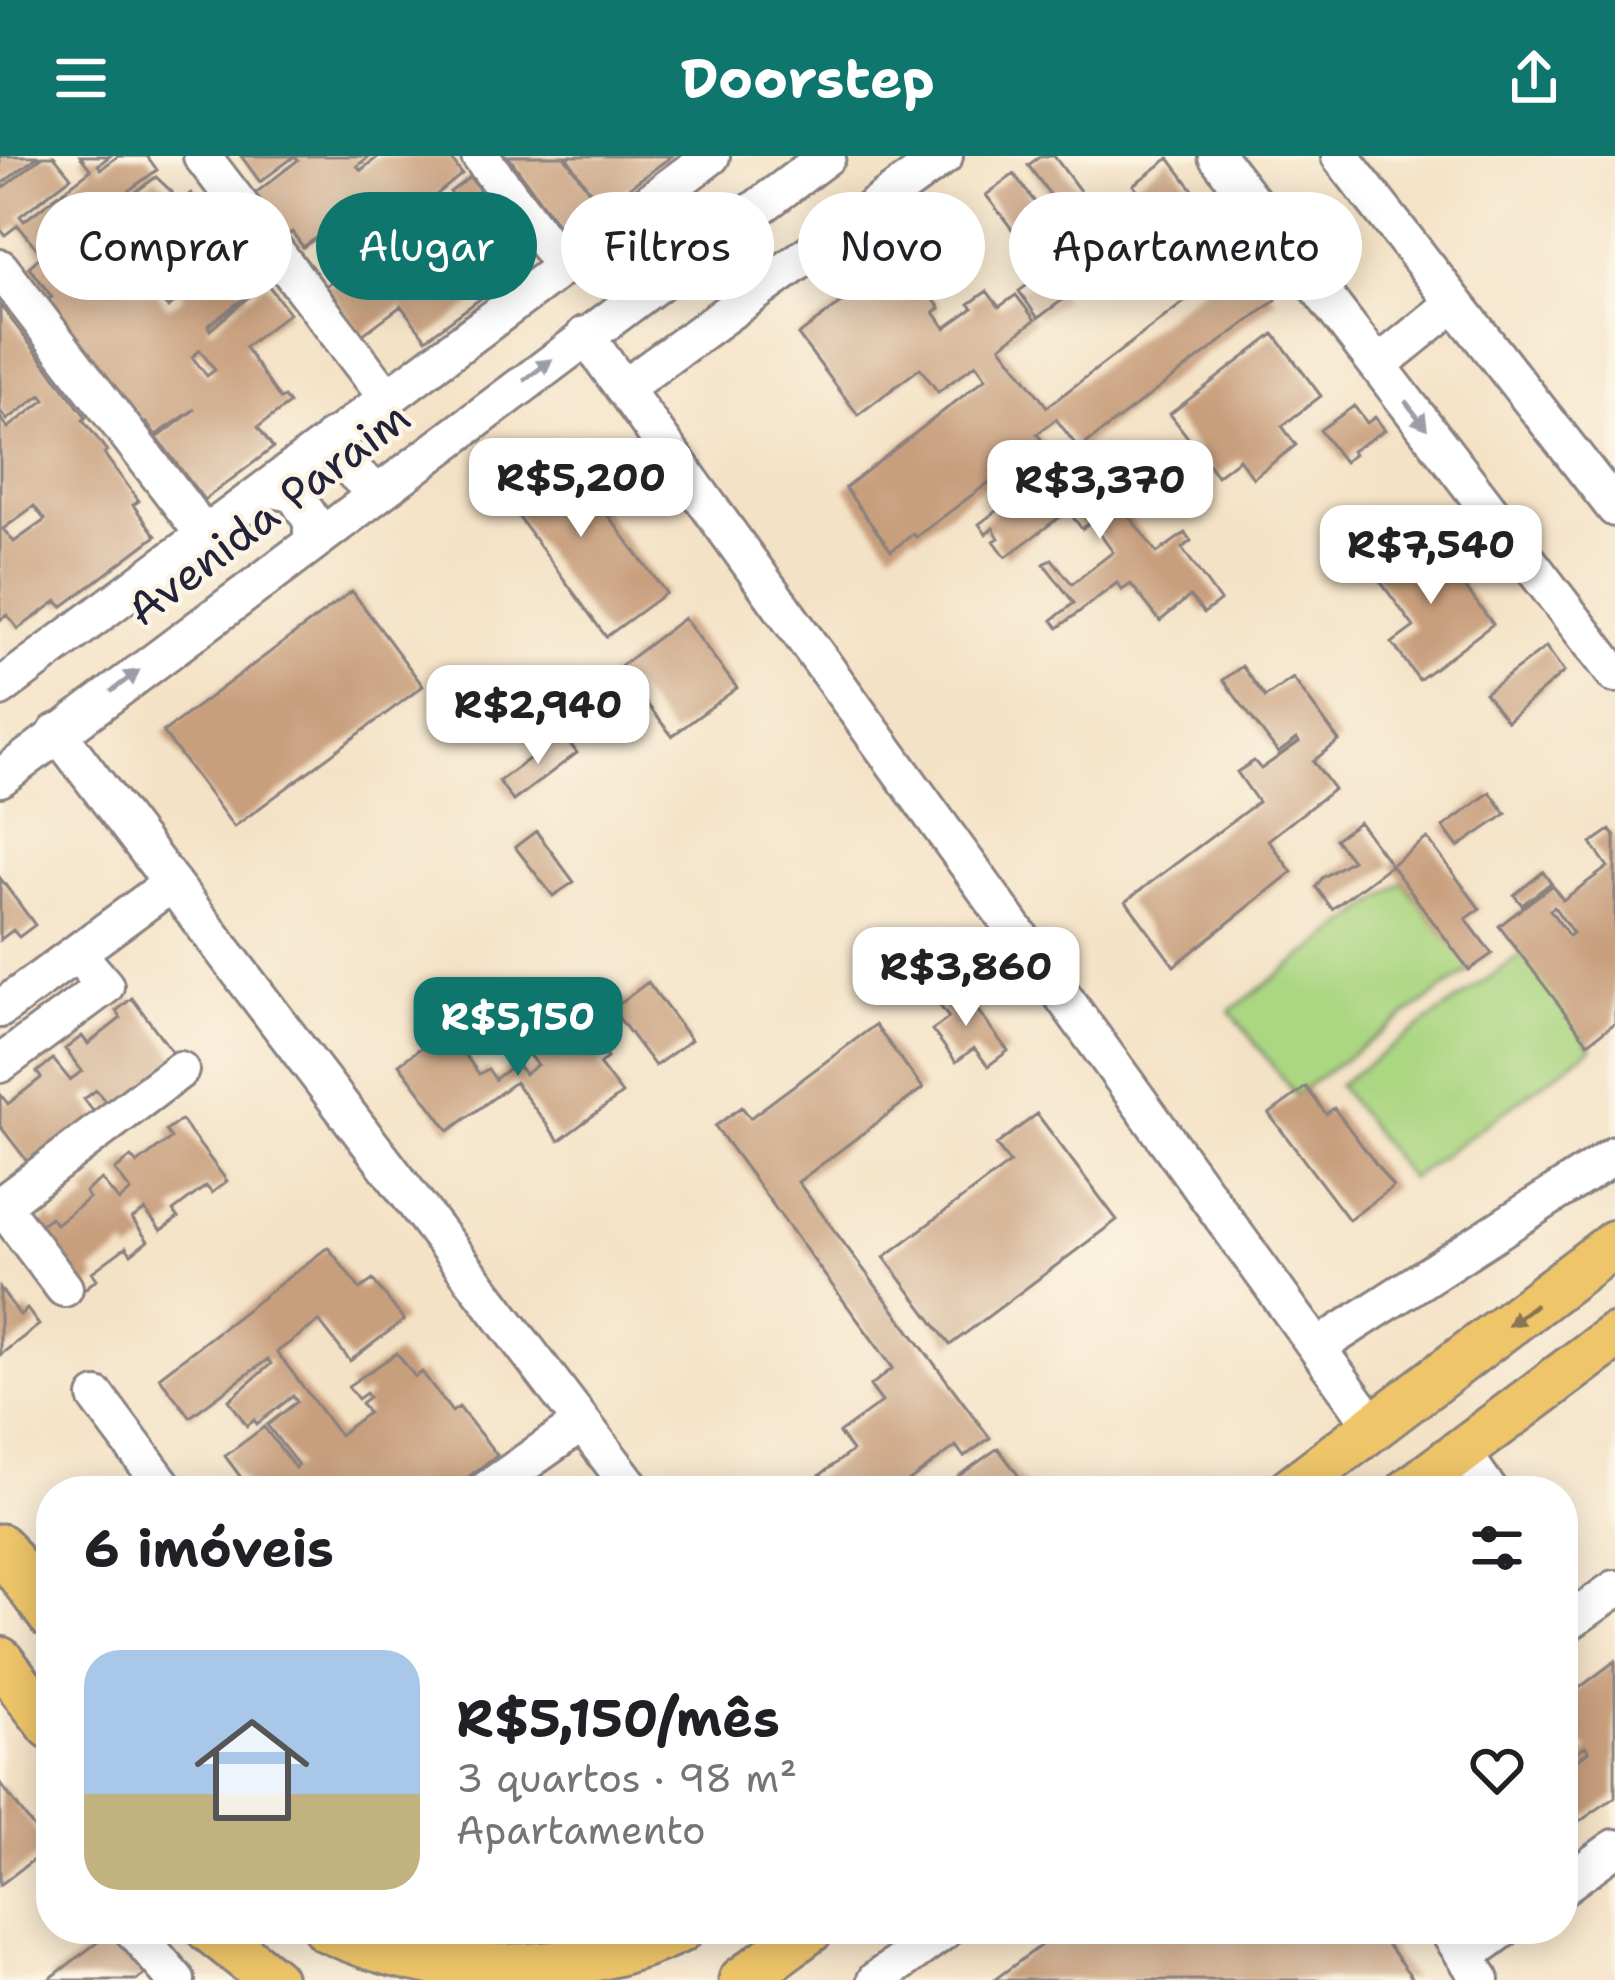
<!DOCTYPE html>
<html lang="pt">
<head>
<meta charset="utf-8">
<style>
  :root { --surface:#fff; --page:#f6f6f6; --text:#202124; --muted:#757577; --line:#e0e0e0; --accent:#0f766e }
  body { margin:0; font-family:"Shantell Sans",sans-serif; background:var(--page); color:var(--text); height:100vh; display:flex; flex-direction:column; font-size:45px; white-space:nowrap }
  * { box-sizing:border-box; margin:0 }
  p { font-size:39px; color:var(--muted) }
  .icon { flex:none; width:66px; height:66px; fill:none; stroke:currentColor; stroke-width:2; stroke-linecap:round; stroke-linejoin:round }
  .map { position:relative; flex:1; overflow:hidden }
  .sheet { position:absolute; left:36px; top:1320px; width:1542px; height:468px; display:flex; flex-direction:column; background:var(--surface); border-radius:48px; box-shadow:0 6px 30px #0003 }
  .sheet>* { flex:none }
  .banner { position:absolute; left:36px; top:36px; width:1545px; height:108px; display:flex; gap:24px }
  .price { position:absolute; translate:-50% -102px; padding:0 27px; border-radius:24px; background:#fff; color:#222; font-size:39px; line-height:78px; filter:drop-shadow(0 3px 6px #0008) }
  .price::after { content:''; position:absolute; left:50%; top:72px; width:36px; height:27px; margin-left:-18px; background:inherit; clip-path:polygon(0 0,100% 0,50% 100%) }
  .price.active { background:var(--accent); color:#fff }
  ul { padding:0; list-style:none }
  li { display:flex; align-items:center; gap:36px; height:300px; padding:0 48px }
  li+li { border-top:3px solid var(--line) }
  li span { display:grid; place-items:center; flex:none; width:336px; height:240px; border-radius:36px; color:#555 }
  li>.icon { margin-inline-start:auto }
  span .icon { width:144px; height:144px; fill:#fffc; stroke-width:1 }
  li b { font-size:51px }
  h2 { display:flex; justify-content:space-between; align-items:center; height:144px; padding:0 48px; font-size:51px }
  .pill { padding:0 42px; border-radius:54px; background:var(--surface); box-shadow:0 6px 30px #0003; font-size:42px; line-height:108px }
  .pill.active { background:var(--accent); color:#fff }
  header { display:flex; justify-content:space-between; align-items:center; height:156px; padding:0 48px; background:var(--accent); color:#fff; font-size:54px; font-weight:700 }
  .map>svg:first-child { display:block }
  .grass { fill:#abd682; stroke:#667c5e; stroke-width:3 }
  .building { fill:#c89f7d; fill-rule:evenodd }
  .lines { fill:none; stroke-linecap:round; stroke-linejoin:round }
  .minor-casing { stroke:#8b8280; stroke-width:42 }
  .major-casing { stroke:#8b8280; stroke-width:51 }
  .minor { stroke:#fff; stroke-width:36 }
  .major { stroke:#eec569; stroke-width:45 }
  .oneway { fill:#9c9ca7 }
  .oneway2 { fill:#887452 }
  .labels { text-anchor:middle; stroke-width:9; stroke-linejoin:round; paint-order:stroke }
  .street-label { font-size:45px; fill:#22223b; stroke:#fcf5e5 }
</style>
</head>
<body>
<header><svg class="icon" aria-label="menu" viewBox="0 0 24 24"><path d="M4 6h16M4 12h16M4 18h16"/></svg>Doorstep<svg class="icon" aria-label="share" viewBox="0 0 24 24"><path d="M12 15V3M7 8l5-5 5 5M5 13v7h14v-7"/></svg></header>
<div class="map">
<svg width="1615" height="1824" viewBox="0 0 1615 1824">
  <rect width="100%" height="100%" fill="#fcf5e5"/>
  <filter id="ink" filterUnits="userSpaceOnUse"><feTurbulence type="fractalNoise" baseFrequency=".00833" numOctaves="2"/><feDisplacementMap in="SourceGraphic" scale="24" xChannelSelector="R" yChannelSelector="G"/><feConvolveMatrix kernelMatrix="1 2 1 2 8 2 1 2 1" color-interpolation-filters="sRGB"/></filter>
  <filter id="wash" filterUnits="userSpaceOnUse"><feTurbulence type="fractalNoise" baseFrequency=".004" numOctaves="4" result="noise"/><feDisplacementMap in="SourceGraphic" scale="48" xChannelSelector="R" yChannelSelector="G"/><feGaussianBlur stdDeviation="2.7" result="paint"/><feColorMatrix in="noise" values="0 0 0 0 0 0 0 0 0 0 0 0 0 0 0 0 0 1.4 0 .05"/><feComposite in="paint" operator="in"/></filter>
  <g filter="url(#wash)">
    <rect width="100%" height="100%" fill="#f4e2c6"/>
    <path class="grass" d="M1403 726 1471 813 1295 939 1230 855Z
      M1524 797 1592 892 1410 1023 1338 929Z"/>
    <g id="blocks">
      <path class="building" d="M0 0H38L0 29Z
        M43 0H54L71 21 20 60 24 65 91 14 80 0H110L98 9 101 13 118 0H147L157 14 91 62 98 71 104 66 100 62 156 21 172 36 169 38 176 48 136 78 139 82 182 50 179 46 191 37 217 65 206 73 230 105 225 108 248 139 208 170 210 174 266 126 289 157 245 191 280 243 284 241 289 248 258 271 273 292 204 344 157 282 195 253 156 279 146 267 142 270 47 145 52 141 29 111 42 99 18 69 5 79 0 73V34ZM173 121 184 140 168 152 155 135ZM200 194 215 214 207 220 192 201Z
        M241 0H295L260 26Z
        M295 0H370L357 10 361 14 379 0H449L462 18 398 70 401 73 440 43 454 63 465 55 450 36 470 21 510 75 506 105 511 112 485 132 488 137 426 183 401 150 362 179 326 130 364 101 373 112 384 104 372 88 339 113 318 86 353 57 303 91 292 76 284 81 253 39 298 4Z
        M508 0H564L593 40 566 0H672L565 79Z
        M1041 0H1054L1086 43 1069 56 1063 48 1059 51 1028 9Z
        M1169 2 1199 42 1189 51 1211 79 1165 112 1155 101 1140 112 1128 96 1163 70 1133 29Z
        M1014 18 1054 72 1027 93 986 39Z
        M1248 102 1276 144 1079 293 1056 263 1037 278 1043 286 916 381 913 378 891 395 845 332 986 222 976 208 938 236 920 212 858 259 798 179 860 133 866 142 909 110 940 152 934 156 945 172 973 152 969 148 987 135 999 151 1016 139 1035 164 1001 190 1047 251 1226 114 1228 116Z
        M1044 117 1064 143 1038 162 1019 135Z
        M0 149 86 261 83 264 107 295 104 298 139 345 133 349 156 380 62 451 57 445 18 473 7 459 0 464V261L8 272 45 244 41 239 7 264 0 255ZM34 350 45 364 14 386 3 373Z
        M1274 178 1321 240 1282 270 1296 289 1253 322 1239 303 1217 320 1170 258Z
        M1354 250 1367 267 1375 261 1385 274 1352 295 1354 298 1344 306 1320 274Z
        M554 287 666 437 606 481 496 330Z
        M1079 293 1089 307 1085 311 1088 314 1092 311 1157 397 1185 377 1191 385 1182 392 1220 445 1204 457 1190 440 1160 465 1131 428 1122 434 1117 427 1058 472 1052 464 1074 447 1044 408 1052 403 1072 428 1113 396 1091 366 1082 373 1070 357 1061 360 1006 401 994 385 999 382 993 372 986 378 979 368Z
        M1425 378 1493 468 1419 524 1392 487 1414 471 1374 417Z
        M352 435 423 530 234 671 163 576Z
        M684 462 737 532 672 580 631 527 597 552 585 537Z
        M1546 491 1564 516 1507 565 1485 537Z
        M1242 510 1265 541 1293 522 1339 585 1313 605 1334 633 1268 684 1292 716 1174 810 1126 745 1258 646 1237 616 1254 605 1261 613 1299 586 1297 583 1278 597 1223 524Z
        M563 578 577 597 513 645 499 625Z
        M1490 636 1506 658 1458 691 1443 671Z
        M1359 666 1391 709 1427 682 1480 753 1466 763 1492 798 1469 814 1391 709 1332 753 1316 731 1322 722 1352 704 1335 683Z
        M1610 674 1615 681V867L1588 887 1499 770 1552 729 1563 744 1608 711 1591 687ZM1554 751 1573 777 1569 780 1550 754Z
        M536 675 574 726 553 740 515 691Z
        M1543 716 1551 727 1522 749 1514 739Z
        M0 722 35 769 19 781 13 774 0 784Z
        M648 826 691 884 655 910 612 853Z
        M957 827 1008 895 988 910 974 892 956 906 932 874 949 862 935 843Z
        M132 842 179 905 113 955 96 934 84 943 100 964 34 1014 0 970V938L8 948 41 922 37 916 53 903 70 924 82 915 65 893 82 880 88 888 121 862 116 855Z
        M551 860 570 884 585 873 607 902 599 908 622 938 559 985 515 926 449 975 399 908 446 873 479 918 488 913 495 923 516 907 525 918 537 909 518 885Z
        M875 869 923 932 798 1026 990 1282 964 1301 956 1290 896 1335H799L852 1295 839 1277 882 1246 870 1230 893 1212 715 970 742 951 750 962Z
        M1306 931 1326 958 1334 952 1393 1031 1349 1064 1269 958Z
        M1037 958 1117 1064 950 1189 884 1101 1010 1007 996 989Z
        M181 964 227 1025 212 1037 206 1030 173 1055 178 1062 161 1075 145 1054 132 1063 148 1085 131 1098 126 1091 92 1116 97 1123 82 1135 35 1073 50 1061 56 1068 89 1042 85 1036 101 1023 119 1045 131 1035 115 1014 131 1001 137 1008 171 982 166 975Z
        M328 1091 360 1133 373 1124 404 1164 350 1205 319 1165 277 1196 339 1279 368 1257 361 1247 369 1241 366 1237 358 1243 348 1230 397 1197 415 1221 422 1216 452 1256 459 1251 497 1299 450 1335H251L225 1300 264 1271 295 1312 298 1309 267 1269 297 1246 293 1240 257 1268 254 1264 247 1270 229 1244 271 1208 268 1203 190 1261 159 1221Z
        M0 1132 20 1159 27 1153 39 1169 0 1199Z
        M998 1292 1030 1335H962L953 1324Z
        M1615 1505V1641L1563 1677V1544ZM1585 1590 1589 1595 1573 1606 1566 1597 1571 1594 1574 1598Z
        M0 1627 49 1692 0 1729Z
        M1063 1773H1375L1414 1824H994Z
        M112 1775 145 1818 137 1824H48Z"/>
    </g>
  </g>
  <g filter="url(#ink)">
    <use href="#blocks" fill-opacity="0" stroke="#8b8280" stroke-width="3"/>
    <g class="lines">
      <g class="minor-casing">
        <path id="minor" d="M202 0 386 240
          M480 0 563 110
          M1217 0 1615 518
          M1340 0 1615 352
          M0 112 204 378
          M585 179 1375 1272
          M1378 209 1453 148
          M624 232 944 0
          M333 281C343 307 355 320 377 335
          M267 332 294 337 312 365V384
          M0 532 711 0
          M57 576 634 1335
          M0 622 827 0
          M0 853 172 727
          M0 908 105 830 77 797
          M0 1047 64 1132
          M1 1049 180 914
          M1319 1190 1615 999
          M97 1241 167 1335
          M1462 1296 1489 1335
          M485 1335 582 1267
          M1563 1470 1615 1433
          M1563 1730 1615 1692
          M132 1773 176 1824
          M1447 1773 1481 1824
          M1466 1800 1503 1773
          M876 1824 946 1773"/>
      </g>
      <g class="major-casing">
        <path id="major" d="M1289 1335 1615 1087
          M1409 1335 1615 1180
          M0 1391 51 1460
          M0 1504 51 1570
          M209 1773 273 1824
          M327 1773C436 1824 571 1824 681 1773
          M742 1824 811 1773"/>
      </g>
      <use href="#minor" class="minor"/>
      <use href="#major" class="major"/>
    </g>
    <defs><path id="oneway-solid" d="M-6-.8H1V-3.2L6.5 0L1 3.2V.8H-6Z" transform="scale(3)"/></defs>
    <g class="oneway">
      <use href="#oneway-solid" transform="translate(538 214) rotate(-37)"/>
      <use href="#oneway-solid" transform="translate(1416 259) rotate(52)"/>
      <use href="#oneway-solid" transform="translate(125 525) rotate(-37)"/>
    </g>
    <use class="oneway2" href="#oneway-solid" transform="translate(1522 1159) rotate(142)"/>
  </g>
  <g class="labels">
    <g class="street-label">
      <text transform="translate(268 357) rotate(-37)" y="16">Avenida Paraim</text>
    </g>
  </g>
</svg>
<b class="price" style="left:581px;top:384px">R$5,200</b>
<b class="price" style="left:1100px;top:386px">R$3,370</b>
<b class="price" style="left:1431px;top:451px">R$7,540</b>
<b class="price" style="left:538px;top:611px">R$2,940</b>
<b class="price" style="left:966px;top:873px">R$3,860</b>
<b class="price active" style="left:518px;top:923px">R$5,150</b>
<div class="banner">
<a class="pill">Comprar</a>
<a class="pill active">Alugar</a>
<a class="pill">Filtros</a>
<a class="pill">Novo</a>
<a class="pill">Apartamento</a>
</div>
<section class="sheet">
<h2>6 imóveis<svg class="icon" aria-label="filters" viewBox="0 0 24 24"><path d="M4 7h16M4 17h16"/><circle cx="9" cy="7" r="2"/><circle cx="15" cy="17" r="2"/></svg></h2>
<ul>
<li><span style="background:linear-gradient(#a9c7e8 60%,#c2b280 0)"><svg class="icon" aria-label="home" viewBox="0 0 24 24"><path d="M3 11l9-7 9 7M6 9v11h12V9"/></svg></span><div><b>R$5,150/mês</b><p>3 quartos · 98 m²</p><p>Apartamento</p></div><svg class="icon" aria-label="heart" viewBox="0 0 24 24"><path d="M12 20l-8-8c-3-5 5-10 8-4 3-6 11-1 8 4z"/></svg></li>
</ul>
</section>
</div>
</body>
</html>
